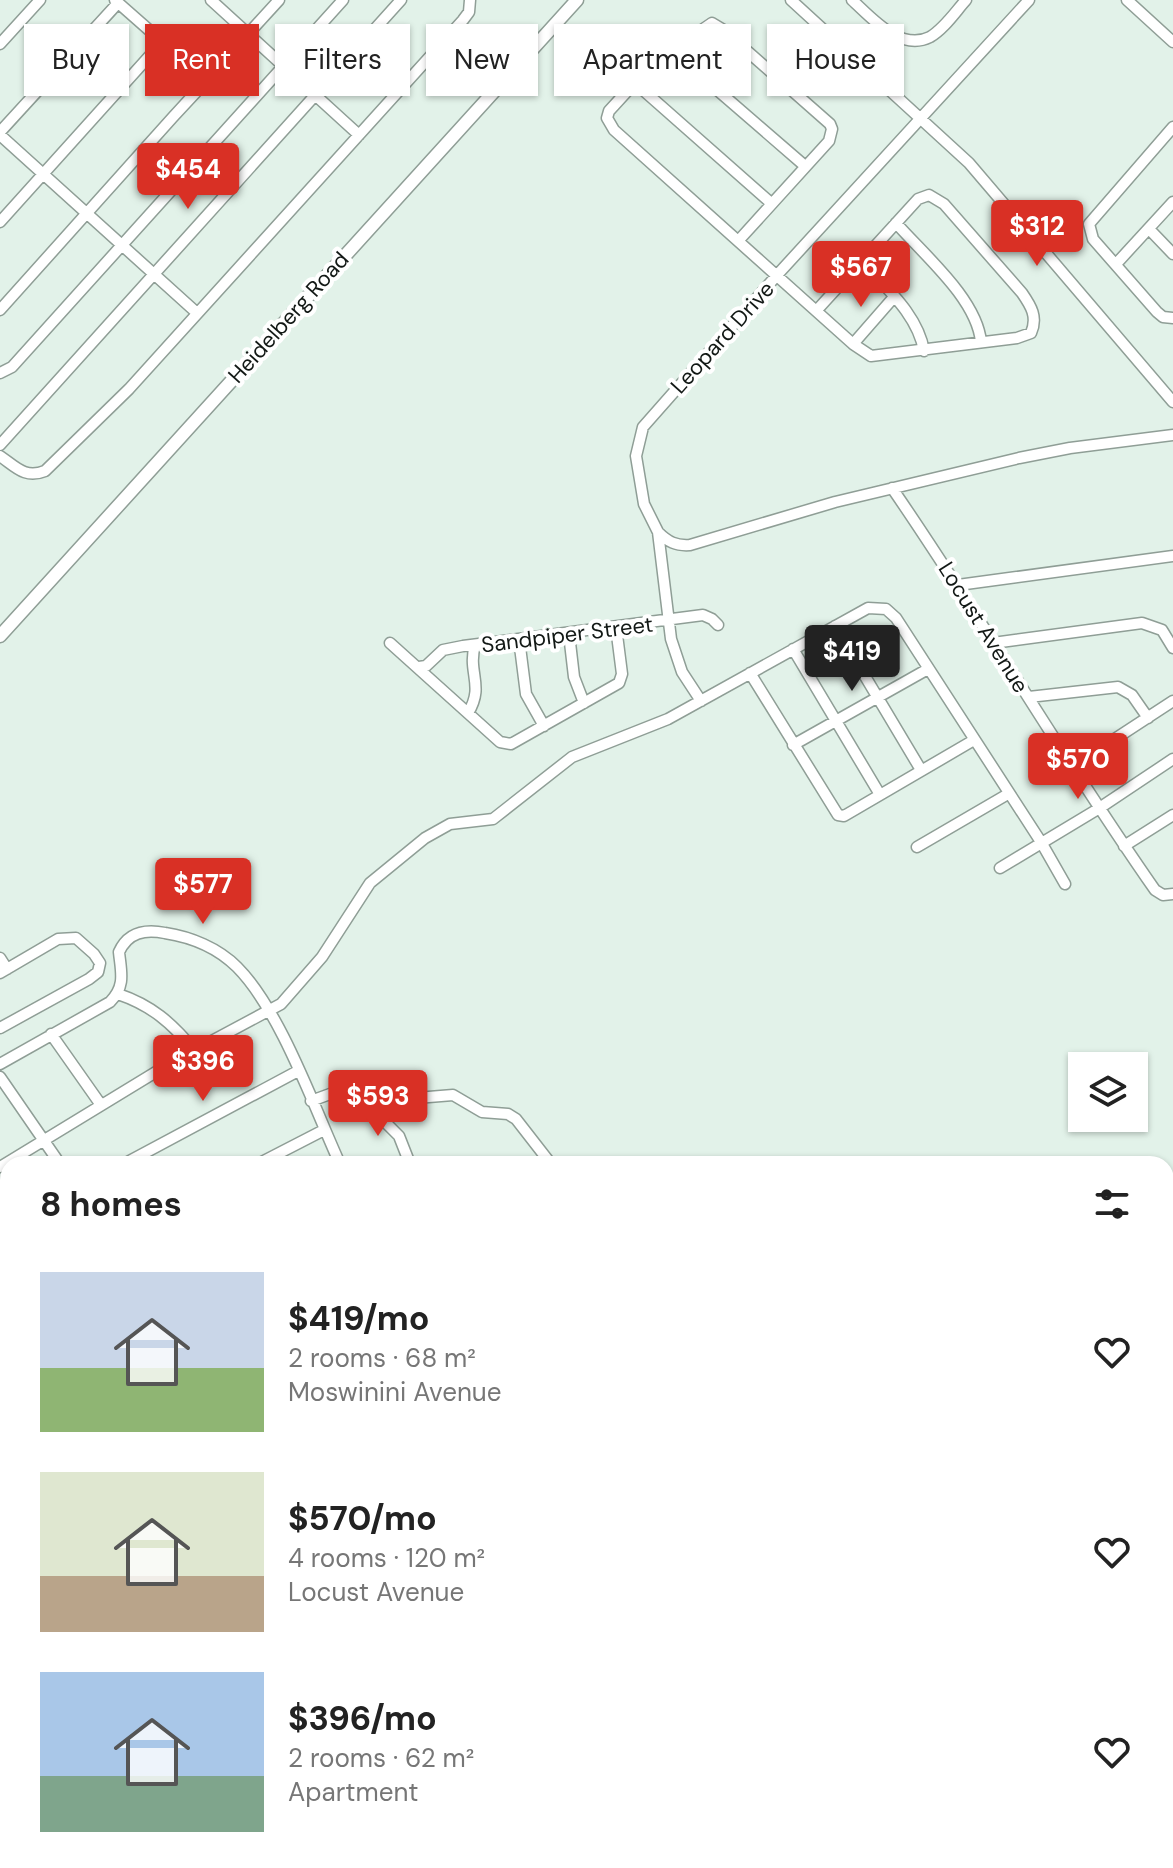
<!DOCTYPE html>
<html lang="en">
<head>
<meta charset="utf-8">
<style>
  :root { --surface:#fff; --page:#f2f2f2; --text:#222; --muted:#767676; --accent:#d93025 }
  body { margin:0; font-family:"DM Sans",sans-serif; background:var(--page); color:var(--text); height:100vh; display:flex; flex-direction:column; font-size:30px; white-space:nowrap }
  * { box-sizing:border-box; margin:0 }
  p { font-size:26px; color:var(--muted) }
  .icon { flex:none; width:44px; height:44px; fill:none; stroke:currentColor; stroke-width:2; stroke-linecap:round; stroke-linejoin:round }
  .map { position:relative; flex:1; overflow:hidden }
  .sheet { position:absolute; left:0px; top:1156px; width:1174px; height:712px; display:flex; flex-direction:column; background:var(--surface); border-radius:24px 24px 0 0; box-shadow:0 2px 6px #0004 }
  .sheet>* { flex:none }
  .hud { position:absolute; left:24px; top:24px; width:1126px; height:72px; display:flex; gap:16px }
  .fabs { position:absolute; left:1068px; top:1052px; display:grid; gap:16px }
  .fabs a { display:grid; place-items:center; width:80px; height:80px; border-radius:0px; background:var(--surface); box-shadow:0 2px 6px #0004; font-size:40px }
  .price { position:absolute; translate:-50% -68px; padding:0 18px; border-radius:8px; background:var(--accent); color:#fff; font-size:26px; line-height:52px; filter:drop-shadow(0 2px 4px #0008) }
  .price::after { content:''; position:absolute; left:50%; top:48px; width:24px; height:18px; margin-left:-12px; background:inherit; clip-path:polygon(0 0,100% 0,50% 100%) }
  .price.on { background:#222; color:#fff }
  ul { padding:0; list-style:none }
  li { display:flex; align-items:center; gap:24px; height:200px; padding:0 40px }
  li span { display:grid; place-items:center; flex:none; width:224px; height:160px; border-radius:0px; color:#555 }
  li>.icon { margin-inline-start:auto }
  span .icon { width:96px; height:96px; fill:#fffc; stroke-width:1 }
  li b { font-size:34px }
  h2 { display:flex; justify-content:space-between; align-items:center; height:96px; padding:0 40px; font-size:34px }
  .tag { padding:0 28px; border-radius:0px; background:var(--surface); box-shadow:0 2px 6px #0004; font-size:28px; line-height:72px }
  .tag.on { background:var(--accent); color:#fff }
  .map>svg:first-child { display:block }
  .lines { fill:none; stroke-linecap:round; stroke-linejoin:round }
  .minor-casing { stroke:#8f9e96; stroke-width:13 }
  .major-casing { stroke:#8f9e96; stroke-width:15 }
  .minor { stroke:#fff; stroke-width:10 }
  .major { stroke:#fff; stroke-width:12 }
  .labels { text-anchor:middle; stroke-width:8; stroke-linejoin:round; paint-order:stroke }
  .street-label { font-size:22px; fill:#121815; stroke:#fff }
</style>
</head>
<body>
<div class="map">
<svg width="1173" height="1868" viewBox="0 0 1173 1868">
  <rect width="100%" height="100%" fill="#e2f2e9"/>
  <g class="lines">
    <g class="minor-casing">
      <path id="minor" d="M211 0 359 135
        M791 0 969 163 1173 402
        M852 0C871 17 900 52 930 37 944 29 956 11 966 0
        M1127 0 1173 42
        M248 34 279 0
        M0 44 40 0
        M671 50 805 166
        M635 83 771 203
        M1173 127 1089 224 1093 239 1157 312 1163 317 1173 318
        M0 132 118 3
        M0 135 197 313
        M0 222 162 42
        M896 223C924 255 977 299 981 342
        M1149 229 1173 254
        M739 240 829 141 832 129 830 124 722 29 712 23 652 64 609 111 607 118 614 130 853 344 871 356 1017 338 1031 333C1038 317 1031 306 1022 293L944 204 929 195 918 199 817 310
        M862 261C886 288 918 315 924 351
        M1116 264 1173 202
        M0 310 173 117 197 91 200 76 191 67 115 0
        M853 344 894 297
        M0 373 12 367 343 0
        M0 445 401 0
        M0 456C16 467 25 479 45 471L129 389 463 20 469 12 470 0
        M892 488C983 620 1063 759 1155 890L1163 895 1173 894
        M658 532C668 542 676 546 690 545L835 502 1019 458 1070 448 1173 435
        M958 585 1173 556
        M835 626 921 770
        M569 634 574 677 584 703
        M519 639 526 694 544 726
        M390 643 500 742 511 744 619 683 622 674 616 627
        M993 643 1142 623 1162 630 1173 648
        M793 649 879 793
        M419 667 426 666 443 650 463 646 703 615 712 619 718 625
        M750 673 838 815 844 816 974 740
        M1029 697 1118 687 1132 695 1148 718
        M701 701 682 672 671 639 658 532 644 504 636 456 643 427 778 274 1029 0
        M468 713C485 685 467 673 475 645
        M793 745 928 669
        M1072 767 1173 701
        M1124 846 1173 815
        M917 847 1008 794
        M1000 868 1098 809 1173 759
        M0 958 7 969
        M0 973 58 939 76 938 94 954 100 963 98 972 89 979 0 1028
        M118 994C151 1005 172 1023 194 1050
        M51 1034 101 1105
        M0 1064 110 1002C126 986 121 972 119 952 128 932 145 929 165 933 191 937 218 948 237 967 280 1010 314 1107 340 1164
        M0 1077 60 1164
        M311 1101 349 1087 380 1101 453 1095 482 1112 508 1114 516 1119 551 1164
        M376 1101 382 1119 399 1136 410 1164
        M124 1164 298 1071
        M258 1164 324 1130
        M0 1167 169 1064 281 1004 322 957 370 883 425 838 450 824 493 819 572 757 668 719 868 608 886 609 896 618 1041 842 1065 884
        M0 1195 8 1207
        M1166 1245 1173 1241
        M1166 1309 1173 1305
        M0 1319 8 1331
        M1166 1400 1173 1414
        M0 1437 8 1430
        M0 1510 8 1506
        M0 1517 8 1530
        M1166 1564 1173 1559
        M1166 1572 1173 1584
        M0 1579 8 1574
        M1166 1656 1173 1652
        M0 1728 8 1737
        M0 1757 8 1750
        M1166 1762 1173 1759
        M1166 1830 1173 1827
        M113 1860 120 1868
        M200 1860 206 1868
        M477 1860 481 1868
        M550 1860 555 1868
        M627 1860 632 1868
        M714 1860 720 1868
        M17 1868 25 1860
        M244 1868 253 1860
        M335 1868 345 1860
        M461 1868 473 1860
        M803 1868 816 1860
        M941 1868 958 1860
        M1088 1868 1104 1860"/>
    </g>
    <g class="major-casing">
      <path id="major" d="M0 636 577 0"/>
    </g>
    <use href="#minor" class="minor"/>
    <use href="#major" class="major"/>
  </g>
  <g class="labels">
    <g class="street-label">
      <text transform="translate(288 317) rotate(-48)" y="8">Heidelberg Road</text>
      <text transform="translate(722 337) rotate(-48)" y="8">Leopard Drive</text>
      <text transform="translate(984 627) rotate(58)" y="8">Locust Avenue</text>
      <text transform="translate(567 634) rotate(-7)" y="8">Sandpiper Street</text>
    </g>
  </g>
</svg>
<div class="fabs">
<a><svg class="icon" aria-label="layers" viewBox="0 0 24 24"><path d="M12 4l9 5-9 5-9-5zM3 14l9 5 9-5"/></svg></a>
</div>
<b class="price" style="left:188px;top:211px">$454</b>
<b class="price" style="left:1037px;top:268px">$312</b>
<b class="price" style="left:861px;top:309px">$567</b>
<b class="price on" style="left:852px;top:693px">$419</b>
<b class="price" style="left:1078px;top:801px">$570</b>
<b class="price" style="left:203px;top:926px">$577</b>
<b class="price" style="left:203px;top:1103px">$396</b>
<b class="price" style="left:378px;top:1138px">$593</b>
<div class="hud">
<a class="tag">Buy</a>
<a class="tag on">Rent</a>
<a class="tag">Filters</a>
<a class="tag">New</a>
<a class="tag">Apartment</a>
<a class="tag">House</a>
</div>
<section class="sheet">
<h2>8 homes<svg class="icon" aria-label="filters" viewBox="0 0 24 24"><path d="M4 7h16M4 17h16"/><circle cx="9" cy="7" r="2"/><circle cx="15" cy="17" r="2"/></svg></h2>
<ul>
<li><span style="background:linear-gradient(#c9d6e8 60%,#8fb573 0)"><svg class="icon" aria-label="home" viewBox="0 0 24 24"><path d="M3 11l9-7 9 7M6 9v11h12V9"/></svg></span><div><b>$419/mo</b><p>2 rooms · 68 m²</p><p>Moswinini Avenue</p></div><svg class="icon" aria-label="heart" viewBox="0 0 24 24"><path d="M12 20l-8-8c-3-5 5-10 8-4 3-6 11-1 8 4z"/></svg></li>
<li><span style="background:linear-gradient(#dfe7d0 65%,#b9a48a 0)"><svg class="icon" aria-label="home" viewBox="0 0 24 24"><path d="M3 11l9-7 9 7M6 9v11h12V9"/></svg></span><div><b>$570/mo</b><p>4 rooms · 120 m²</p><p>Locust Avenue</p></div><svg class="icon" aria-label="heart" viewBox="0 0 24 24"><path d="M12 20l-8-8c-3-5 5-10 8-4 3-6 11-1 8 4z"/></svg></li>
<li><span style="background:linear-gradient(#a9c7e8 65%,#7fa58c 0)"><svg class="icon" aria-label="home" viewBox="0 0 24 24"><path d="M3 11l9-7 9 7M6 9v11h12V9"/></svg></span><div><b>$396/mo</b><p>2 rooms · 62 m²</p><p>Apartment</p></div><svg class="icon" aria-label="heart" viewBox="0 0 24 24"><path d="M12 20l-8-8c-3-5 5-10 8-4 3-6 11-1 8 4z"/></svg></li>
</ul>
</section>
</div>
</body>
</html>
